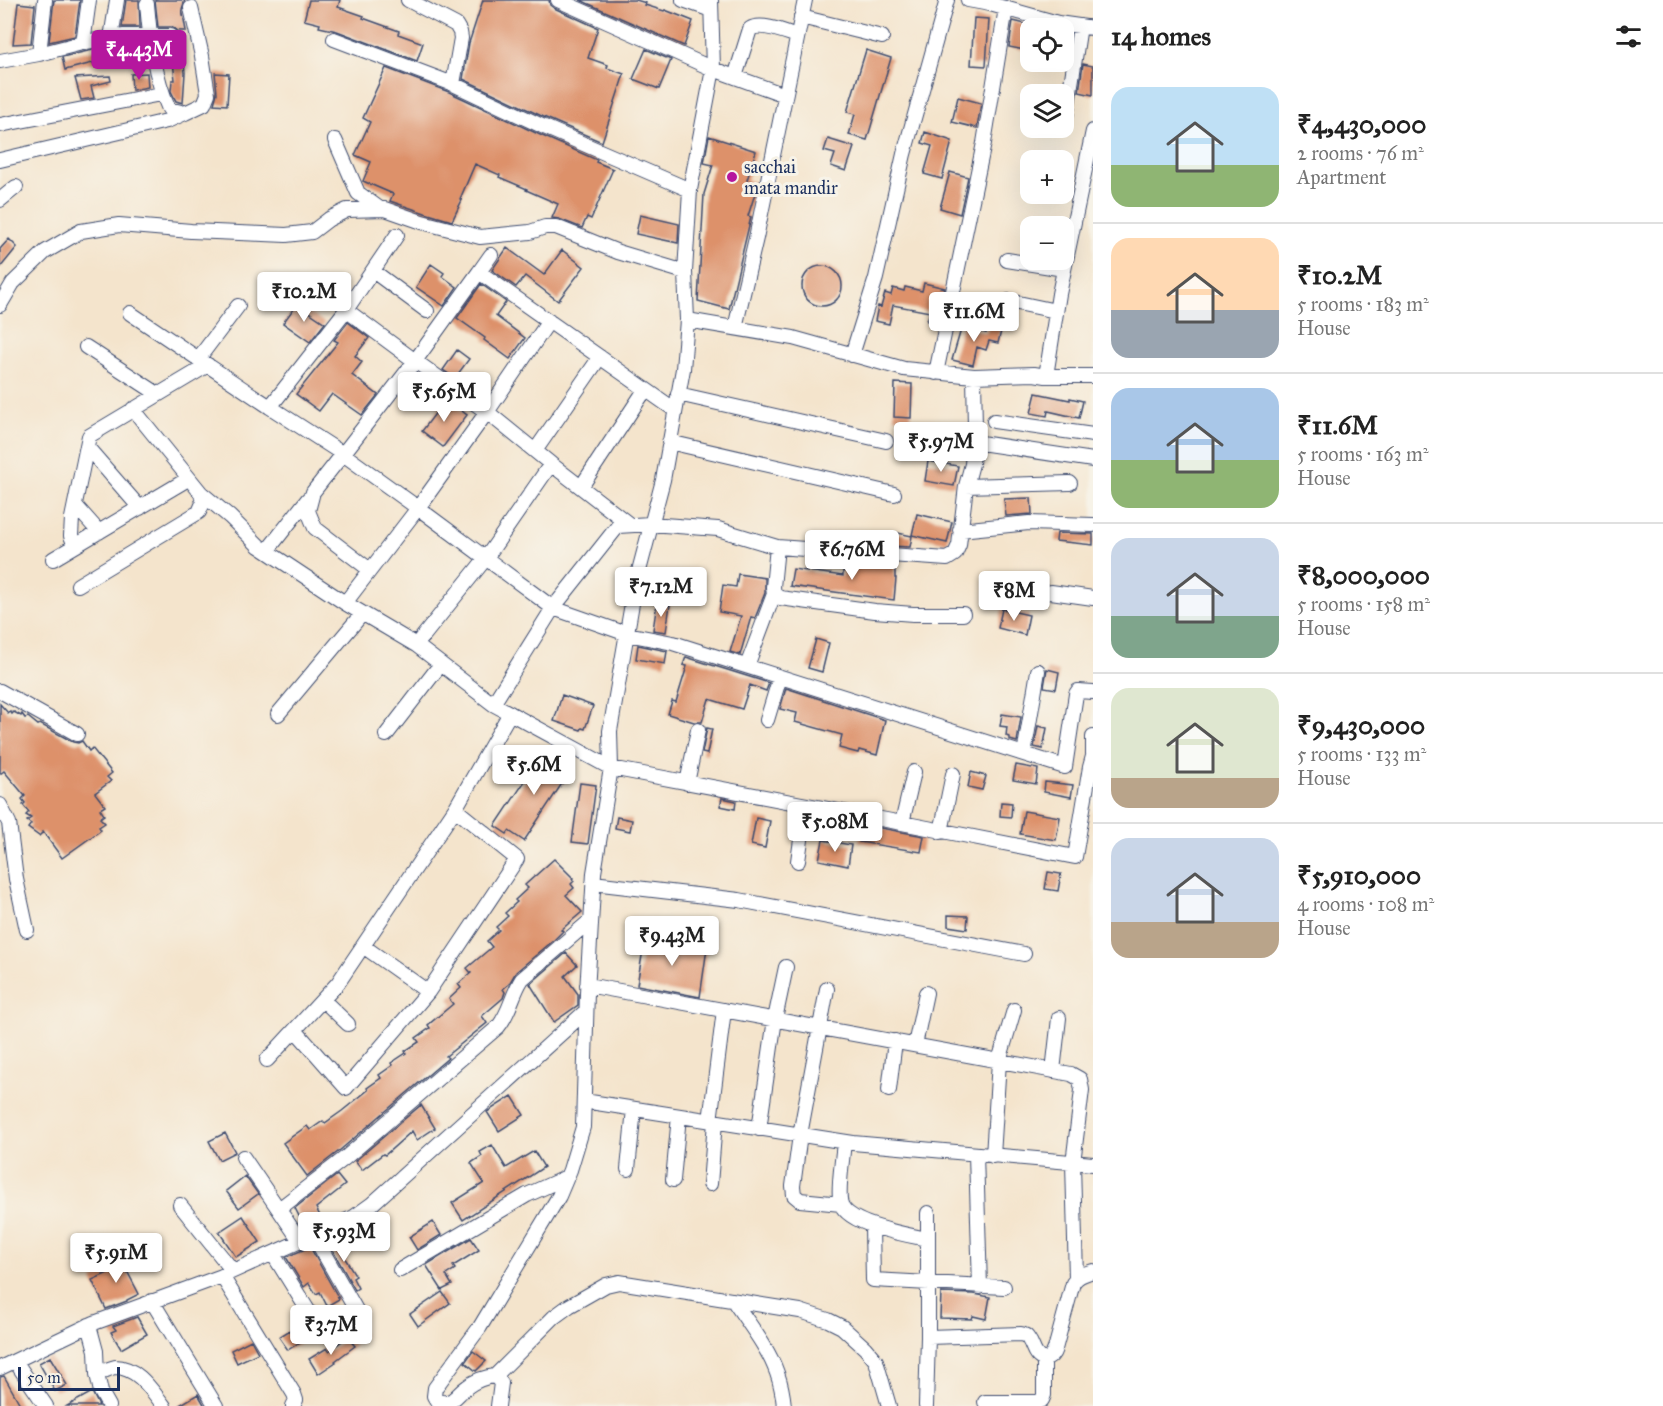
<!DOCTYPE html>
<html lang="en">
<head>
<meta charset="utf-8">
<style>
  :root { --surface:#fff; --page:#f2f2f2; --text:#222; --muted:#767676; --line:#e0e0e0; --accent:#b5179e }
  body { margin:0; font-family:"IM FELL Great Primer",serif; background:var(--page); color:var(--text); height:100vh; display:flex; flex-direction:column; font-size:22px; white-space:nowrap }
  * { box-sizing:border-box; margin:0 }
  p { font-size:20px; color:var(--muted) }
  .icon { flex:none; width:33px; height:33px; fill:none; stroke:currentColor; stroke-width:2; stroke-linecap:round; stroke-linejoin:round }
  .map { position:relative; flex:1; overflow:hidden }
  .panel { display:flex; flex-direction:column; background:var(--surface); width:570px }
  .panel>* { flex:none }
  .tools { position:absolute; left:1020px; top:18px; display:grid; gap:12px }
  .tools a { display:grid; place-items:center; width:54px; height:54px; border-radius:12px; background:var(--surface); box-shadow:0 6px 24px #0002; font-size:30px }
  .scale { position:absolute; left:18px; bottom:15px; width:102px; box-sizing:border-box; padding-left:6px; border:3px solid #1b2f5e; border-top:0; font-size:16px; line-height:21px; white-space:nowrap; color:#1b2f5e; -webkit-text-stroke:4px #f7f3e8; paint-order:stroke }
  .price { position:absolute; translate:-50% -51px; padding:0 14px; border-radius:6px; background:#fff; color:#222; font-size:20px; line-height:39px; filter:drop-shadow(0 2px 3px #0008) }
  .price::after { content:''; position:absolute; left:50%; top:36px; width:18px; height:14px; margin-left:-9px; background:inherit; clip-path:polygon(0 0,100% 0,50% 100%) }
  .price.current { background:var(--accent); color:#fff }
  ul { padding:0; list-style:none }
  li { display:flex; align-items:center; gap:18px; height:150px; padding:0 18px }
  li+li { border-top:2px solid var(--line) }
  li span { display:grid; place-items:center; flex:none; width:168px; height:120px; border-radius:18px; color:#555 }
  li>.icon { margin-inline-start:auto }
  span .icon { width:72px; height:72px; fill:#fffc; stroke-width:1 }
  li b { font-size:26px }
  h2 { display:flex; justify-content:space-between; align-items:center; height:72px; padding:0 18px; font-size:26px }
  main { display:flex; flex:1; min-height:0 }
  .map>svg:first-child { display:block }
  .building { fill:#dd916a }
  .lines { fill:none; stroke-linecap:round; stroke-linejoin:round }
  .minor-casing { stroke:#3c4a6e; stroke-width:16 }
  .minor { stroke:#fff; stroke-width:14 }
  .poi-dot { fill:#b5179e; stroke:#f7f3e8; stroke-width:2 }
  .labels { text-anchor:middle; stroke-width:6; stroke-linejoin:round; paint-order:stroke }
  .poi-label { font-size:18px; fill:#1b2f5e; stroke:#f7f3e8; text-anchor:start }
</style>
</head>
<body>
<main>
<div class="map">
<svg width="1093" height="1406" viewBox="0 0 1093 1406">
  <rect width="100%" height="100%" fill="#f7f3e8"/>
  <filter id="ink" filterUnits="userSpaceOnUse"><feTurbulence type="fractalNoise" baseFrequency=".0167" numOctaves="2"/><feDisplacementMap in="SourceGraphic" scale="12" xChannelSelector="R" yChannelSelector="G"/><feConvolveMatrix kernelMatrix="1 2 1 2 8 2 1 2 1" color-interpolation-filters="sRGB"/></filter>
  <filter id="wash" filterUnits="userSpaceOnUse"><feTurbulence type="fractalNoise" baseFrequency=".008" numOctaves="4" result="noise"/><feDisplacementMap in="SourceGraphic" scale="24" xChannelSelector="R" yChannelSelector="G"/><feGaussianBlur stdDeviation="1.35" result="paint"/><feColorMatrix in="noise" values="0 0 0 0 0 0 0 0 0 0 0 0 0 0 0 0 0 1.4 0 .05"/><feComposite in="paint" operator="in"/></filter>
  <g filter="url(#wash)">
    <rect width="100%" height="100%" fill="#f4e4cc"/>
    <g id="blocks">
      <path class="building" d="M54 0H80L75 36 49 42Z
        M126 0H139L140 27H122Z
        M155 0H185L182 9 186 31H178L171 27H158Z
        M309 0H340L338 7 364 16 363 18 399 31 398 34 423 43 417 61 337 31 319 27 320 24 304 20Z
        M483 0H549L550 5 554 8 598 28 588 58 608 65 607 68 624 74 602 142 546 118 463 79 469 43Z
        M580 0H636L646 3 645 5 664 11 665 10 693 21 684 46Z
        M18 3 35 5 31 43 13 44Z
        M974 18 989 19 986 66 971 65Z
        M1013 21 1030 25V51L1009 47Z
        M117 46 120 56 65 70 62 57 88 51Z
        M646 49 671 60 659 89 633 79Z
        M866 50 891 58 867 140 849 135 855 114 847 112Z
        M184 60 185 73 183 103 176 101 171 91 172 80H175L173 61Z
        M1083 64 1093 66V95L1079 92Z
        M386 68 449 92 538 134 597 160 596 162 613 169 591 219 587 217 582 228 559 219 552 218 558 204 526 190 527 189 499 177 500 175 475 164 460 199 462 200 452 221 425 213 390 201 393 194 363 181 371 162 355 155 370 122 363 118Z
        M147 73 148 87 132 90 131 74Z
        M215 73 229 74 227 105 214 104 217 93Z
        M110 76 111 81 91 86 94 98 81 100 75 78Z
        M958 97 981 103 977 128 952 122Z
        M925 132 952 141 942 179 924 174 932 146 922 143Z
        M709 136 756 151 747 180 758 184 748 216 751 217 729 309 698 301 704 194 713 165 704 163Z
        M828 139 854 147 846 171 831 166 835 154 824 151Z
        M950 172 968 177 960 214 940 208Z
        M640 215 679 224 678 243 636 234Z
        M9 239 17 247 0 268V249Z
        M507 248 544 275 562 250 584 267 558 301 525 276 516 287 492 270Z
        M431 264 444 273 442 276 457 287 444 306 416 287Z
        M802 286a20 20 0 1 1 40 0a20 20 0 1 1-40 0Z
        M924 283 945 288 937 323 927 321 930 312 893 305 889 324 875 321 878 306 881 307 885 293 891 295 893 288 904 291 905 287 922 291Z
        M481 284 506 302 496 316 525 338 510 359 484 340 485 338 457 318Z
        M297 304 325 323 310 342 283 323Z
        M348 322 369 338 355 356 362 362 352 375 378 395 362 415 332 394 319 411 296 394 338 342 334 340Z
        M989 324 1002 327 998 343 989 341 986 350 977 347 973 365 952 360 962 326 986 333Z
        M457 350 469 359 455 378 443 370Z
        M895 383 912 384 911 418 894 417Z
        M1036 393 1070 400V398L1083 401 1079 418 1048 411 1047 416 1031 413Z
        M446 399 467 415 443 447 422 431Z
        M928 461 958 466 954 486 925 481Z
        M1031 498 1032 514 1006 516 1004 499Z
        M917 514 952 522 947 543 912 535Z
        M893 532 912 536 910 547 890 546Z
        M1057 533 1093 534V545L1056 541Z
        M879 563 895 564V578H896L894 600 790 586 793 569 843 576V565Z
        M738 574 765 578V593L755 618 751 617 740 655 730 652 741 616 719 612 723 585 736 587Z
        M657 603 670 605 666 632 653 630Z
        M1002 609 1029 615 1025 635 998 628Z
        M816 639 829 643 822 672 808 668Z
        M638 645 667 651 665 664 636 659Z
        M686 657 769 683 766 691 750 685 742 709 709 699 702 722H694L668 714 672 701 676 702 687 666 683 665Z
        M1047 669 1059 672 1056 689 1044 687Z
        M786 688 885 720 877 755 859 750 858 753 839 748 842 735 795 722 797 713 780 709Z
        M562 695 593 706 585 729 582 728 581 730 554 721Z
        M0 704 8 713 10 711 12 714 14 712 21 716 22 714 25 718 28 717 38 725 40 724 73 742 78 743 82 741 89 751 92 748 112 773 107 777 111 781 95 793 105 806 100 809 104 815 100 818 105 823 99 827 101 830 62 858 43 832 39 836 28 828 31 824 27 821 31 818 26 815 29 812 23 805 25 803 22 799 25 796 4 771 0 774Z
        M1002 714 1021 717 1017 742 1010 740V737L1006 736 1007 727 1000 726Z
        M1038 726 1047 728 1043 749 1034 747Z
        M707 728 712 729 707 754 702 753Z
        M547 748 560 757 557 761 571 770 524 841 509 831 507 834 495 826Z
        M1016 765 1038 769 1036 784 1013 780Z
        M971 772 986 776 982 790 968 787Z
        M1045 782 1073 785 1071 797 1044 792Z
        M580 783 596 785 588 844 572 842Z
        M722 798 736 801 735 809 720 806Z
        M1001 802 1012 803 1011 817 1000 816Z
        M1024 811 1060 817 1056 840 1020 834Z
        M617 817 632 820 630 831 615 828Z
        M756 818 770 821 765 848 751 845Z
        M862 827 875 829V827L924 836 921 852 859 842Z
        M823 840 851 845 848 866 819 860Z
        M554 859 573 878 572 879 574 881 571 884 574 888 566 895 582 912 561 930 563 931 554 940 516 972 509 984 503 989 505 992 503 998 482 1016 487 1023 446 1056 448 1058 339 1151 307 1176 283 1143 307 1126 310 1130 323 1121 325 1123 342 1111 368 1090 367 1088 381 1078 379 1075 393 1065 391 1063 406 1053 405 1051 419 1042 416 1038 430 1028 428 1025 453 1004 449 999 461 988 458 984 471 973 467 968 492 947 487 941 499 930 496 927 508 916 505 913 517 902 515 900 528 888 525 885Z
        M1048 872 1061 874 1058 891 1045 889Z
        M948 915 968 916 967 929 948 926Z
        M645 938 707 948 700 997 637 985Z
        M566 953 577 965 565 976 578 994V1005L554 1022 530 984Z
        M512 1096 524 1115 499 1131 487 1112Z
        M421 1105 435 1128 417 1140 412 1131 385 1155 383 1154 362 1170 355 1161Z
        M225 1133 235 1152 219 1160 209 1141Z
        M492 1145 506 1168 534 1151 544 1167 463 1220 452 1203 484 1183 471 1163 482 1156 480 1152Z
        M337 1175 345 1185 316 1208 322 1220 305 1228 295 1208Z
        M245 1176 258 1194 239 1208 226 1191Z
        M243 1216 260 1242 236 1257 219 1232Z
        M433 1222 441 1235 417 1250 409 1237Z
        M471 1238 479 1250 453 1266 455 1269 446 1275 452 1285 442 1290 426 1265Z
        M333 1239 356 1276 353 1278 358 1288 355 1290 328 1242Z
        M310 1247 339 1299 327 1306 320 1292 316 1294 309 1283 304 1287 286 1257Z
        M123 1255 130 1267 126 1269 139 1294 127 1300V1301L106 1309 92 1280 110 1272 106 1263Z
        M442 1292 450 1303 418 1326 410 1314Z
        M941 1293 974 1294 990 1297 986 1319 973 1316 972 1319 940 1318Z
        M137 1317 147 1334 121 1349 111 1332 116 1330 113 1326Z
        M351 1319 355 1324 359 1326 364 1336 353 1342 343 1324Z
        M298 1325 306 1338 288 1350 279 1337Z
        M347 1337 355 1346 335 1361 336 1362 318 1374 309 1359 327 1348 329 1351Z
        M251 1340 258 1353 237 1363 231 1350Z
        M473 1351 486 1361 476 1371 465 1362Z
        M50 1357 67 1385 55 1391 39 1363Z
        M4 1376 21 1406H0V1377Z
        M92 1392 99 1406H67Z
        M198 1394 205 1406H178Z"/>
    </g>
  </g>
  <g filter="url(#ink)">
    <use href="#blocks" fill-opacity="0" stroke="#3c4a6e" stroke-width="1.5"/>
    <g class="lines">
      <g class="minor-casing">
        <path id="minor" d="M408 0 456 25 460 32 461 38 453 84
          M558 0 713 69 785 95
          M683 0 711 10
          M711 0 713 69 690 190 685 272 687 320 793 338 904 369 974 376 1034 374 1046 376H1093
          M968 0 990 4 1058 23 1093 28
          M147 4C150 39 154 76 169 109L185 113 204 104 208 94 202 56 191 8
          M801 17 882 37
          M111 38 117 0
          M334 39 453 84 542 126 690 190
          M83 43 89 0
          M39 54 45 0
          M0 61 39 54 86 42 124 36H170
          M735 77 750 29C761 22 785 32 797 36
          M1066 117 1080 26
          M0 125 161 94
          M335 140 358 193 380 209
          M0 160 167 121 185 113
          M0 200 16 187
          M1007 260 1064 269
          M373 271 427 311
          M479 272 491 255
          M1009 301 1056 311
          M0 305 13 283 45 252 81 231 119 225 191 231 286 235 312 232 329 219 347 210 385 209 422 222 480 237 530 232 545 227H556L618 252 685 272
          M346 310 397 235
          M130 313 270 407
          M549 321 487 412 551 464 630 525
          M735 328 756 238 805 0
          M86 347 158 394
          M852 355 876 278 904 154 947 0
          M198 359 238 306
          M415 361 487 412 418 508 343 454Z
          M936 373 984 143 1006 8
          M974 376 975 428 972 464 966 486 959 545 955 554 947 559 777 547 718 529 650 524 618 526 553 608 493 704 611 768 902 823 1075 857 1090 767 1093 756
          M1046 376 1059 294 1093 131
          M678 394 886 441
          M994 421 1093 435
          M669 442 894 494
          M974 442 1093 460
          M87 447 140 508
          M535 451 600 357
          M966 486 1070 483
          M581 487 645 390
          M201 493 230 517 259 546 345 603
          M75 505 99 532
          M960 530 1029 523 1093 525
          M75 546 71 536 72 518 89 436 208 365
          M777 547 773 587 774 594 780 598 875 611 913 614H963
          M267 551 308 499
          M53 559 188 479
          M370 570 315 528 308 511 313 492 343 454 270 407 346 310 415 361 479 272 675 410
          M78 585 199 512 203 503 201 493 133 409
          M1020 598 1051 592 1093 598
          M416 645 486 558 551 464
          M747 666 774 594
          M0 691 77 734
          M493 704 416 645 345 603 418 508 553 608 627 634 673 643 1065 767 1076 694 1078 691 1093 692
          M278 714 362 614
          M767 720 780 677
          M386 735 441 664
          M1093 737V754
          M1024 754 1038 671
          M687 783 698 730
          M0 805 9 823 16 879 27 930
          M902 823 914 772
          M941 832 953 774
          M798 861 806 805
          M593 883 739 900 1024 954
          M363 946 428 992
          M587 985 1071 1074 1080 1079 1082 1090 1073 1163 1076 1278
          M827 989 800 1135 793 1186 794 1195 800 1200 841 1204
          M323 1000 348 1024
          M295 1030 346 1088 428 992 517 859 455 809
          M915 1045 926 993
          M267 1060 338 983 455 809 510 713
          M1053 1071 1059 1018
          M889 1090 895 1041
          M584 1101 853 1143 1093 1164
          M710 1121 724 1010
          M759 1129 775 1019 786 967
          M844 1142C843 1155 837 1193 841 1204 849 1225 907 1235 927 1239
          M976 1154 980 1287
          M993 1156 999 1061 1014 1010
          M243 1157 301 1242
          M628 1169 634 1109
          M673 1180 679 1116
          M710 1184 715 1122
          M180 1205 233 1271
          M279 1209 345 1158 498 1027C510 1013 512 994 522 979L591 920
          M872 1226 873 1280 1004 1287
          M314 1236 360 1317
          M273 1254 322 1333
          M400 1270 527 1195 567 1177
          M222 1276 294 1394 296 1400 293 1406
          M733 1300C748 1323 768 1347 777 1373 781 1384 783 1395 784 1406
          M152 1301 216 1406
          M89 1325 96 1351 97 1374 101 1392 109 1406
          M928 1337 1021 1334C1026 1336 1026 1335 1029 1340 1032 1344 1033 1350 1036 1354 1043 1364 1052 1358 1055 1349L1073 1283C1078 1275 1085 1274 1093 1271
          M15 1361 46 1406
          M0 1368 94 1323 222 1276 354 1217 372 1204 586 1011
          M97 1374C102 1372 110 1368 115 1367 138 1367 152 1391 164 1406
          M495 1376 554 1317 569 1306 606 1285 619 1282 800 1311 828 1320 842 1327 865 1348 876 1361 889 1406
          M985 1402H1037L1042 1400 1044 1395V1360
          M498 1406 501 1383 495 1376C484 1377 476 1380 467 1387 455 1395 454 1406 437 1401L434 1396 435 1388 480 1327 559 1196 570 1170 583 1127 587 992 594 873 611 768 610 731 635 586 663 480 683 369 687 320
          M926 1406 928 1337V1213"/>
      </g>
      <use href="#minor" class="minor"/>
    </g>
  </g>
  <circle class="poi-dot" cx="732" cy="177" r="6"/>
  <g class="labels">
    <g class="poi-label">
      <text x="744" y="173">sacchai<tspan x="744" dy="21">mata mandir</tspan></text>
    </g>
  </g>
</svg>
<div class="tools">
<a><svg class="icon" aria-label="locate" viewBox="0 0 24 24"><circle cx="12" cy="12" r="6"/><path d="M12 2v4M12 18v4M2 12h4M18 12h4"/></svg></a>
<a><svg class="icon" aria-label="layers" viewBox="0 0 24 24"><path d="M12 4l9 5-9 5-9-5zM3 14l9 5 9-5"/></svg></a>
<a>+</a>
<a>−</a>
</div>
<div class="scale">50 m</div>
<b class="price current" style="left:139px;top:81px">₹4.43M</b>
<b class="price" style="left:304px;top:323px">₹10.2M</b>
<b class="price" style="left:974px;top:343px">₹11.6M</b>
<b class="price" style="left:444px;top:423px">₹5.65M</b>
<b class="price" style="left:941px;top:473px">₹5.97M</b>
<b class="price" style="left:852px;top:581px">₹6.76M</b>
<b class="price" style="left:661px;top:618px">₹7.12M</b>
<b class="price" style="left:1014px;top:622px">₹8M</b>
<b class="price" style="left:534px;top:796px">₹5.6M</b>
<b class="price" style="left:835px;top:853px">₹5.08M</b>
<b class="price" style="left:672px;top:967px">₹9.43M</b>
<b class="price" style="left:344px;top:1263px">₹5.93M</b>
<b class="price" style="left:116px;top:1284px">₹5.91M</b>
<b class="price" style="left:331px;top:1356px">₹3.7M</b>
</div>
<section class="panel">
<h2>14 homes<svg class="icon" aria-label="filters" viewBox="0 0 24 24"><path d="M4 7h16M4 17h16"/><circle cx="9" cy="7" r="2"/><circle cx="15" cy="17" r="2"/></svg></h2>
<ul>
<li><span style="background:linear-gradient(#bfe0f5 65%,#8fb573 0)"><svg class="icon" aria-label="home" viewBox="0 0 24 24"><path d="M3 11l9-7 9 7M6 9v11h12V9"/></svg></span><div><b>₹4,430,000</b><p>2 rooms · 76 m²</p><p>Apartment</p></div></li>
<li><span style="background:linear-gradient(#ffd9b3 60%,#9aa5b1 0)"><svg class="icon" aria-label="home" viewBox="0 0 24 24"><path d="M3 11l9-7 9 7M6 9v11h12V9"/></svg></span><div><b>₹10.2M</b><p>5 rooms · 183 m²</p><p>House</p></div></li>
<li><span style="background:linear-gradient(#a9c7e8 60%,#8fb573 0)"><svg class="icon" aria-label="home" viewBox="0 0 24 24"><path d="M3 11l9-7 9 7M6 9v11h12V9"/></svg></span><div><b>₹11.6M</b><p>5 rooms · 163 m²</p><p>House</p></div></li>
<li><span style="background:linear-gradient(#c9d6e8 65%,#7fa58c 0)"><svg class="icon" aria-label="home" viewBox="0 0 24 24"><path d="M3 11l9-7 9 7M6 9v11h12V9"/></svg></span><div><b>₹8,000,000</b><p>5 rooms · 158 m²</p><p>House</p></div></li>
<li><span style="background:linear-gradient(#dfe7d0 75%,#b9a48a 0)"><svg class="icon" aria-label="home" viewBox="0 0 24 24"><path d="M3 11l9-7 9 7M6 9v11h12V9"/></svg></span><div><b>₹9,430,000</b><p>5 rooms · 133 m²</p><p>House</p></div></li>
<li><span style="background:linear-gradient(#c9d6e8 70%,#b9a48a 0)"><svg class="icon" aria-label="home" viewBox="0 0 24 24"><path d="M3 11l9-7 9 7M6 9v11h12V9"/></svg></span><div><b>₹5,910,000</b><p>4 rooms · 108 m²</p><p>House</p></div></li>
</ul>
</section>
</main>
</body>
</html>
